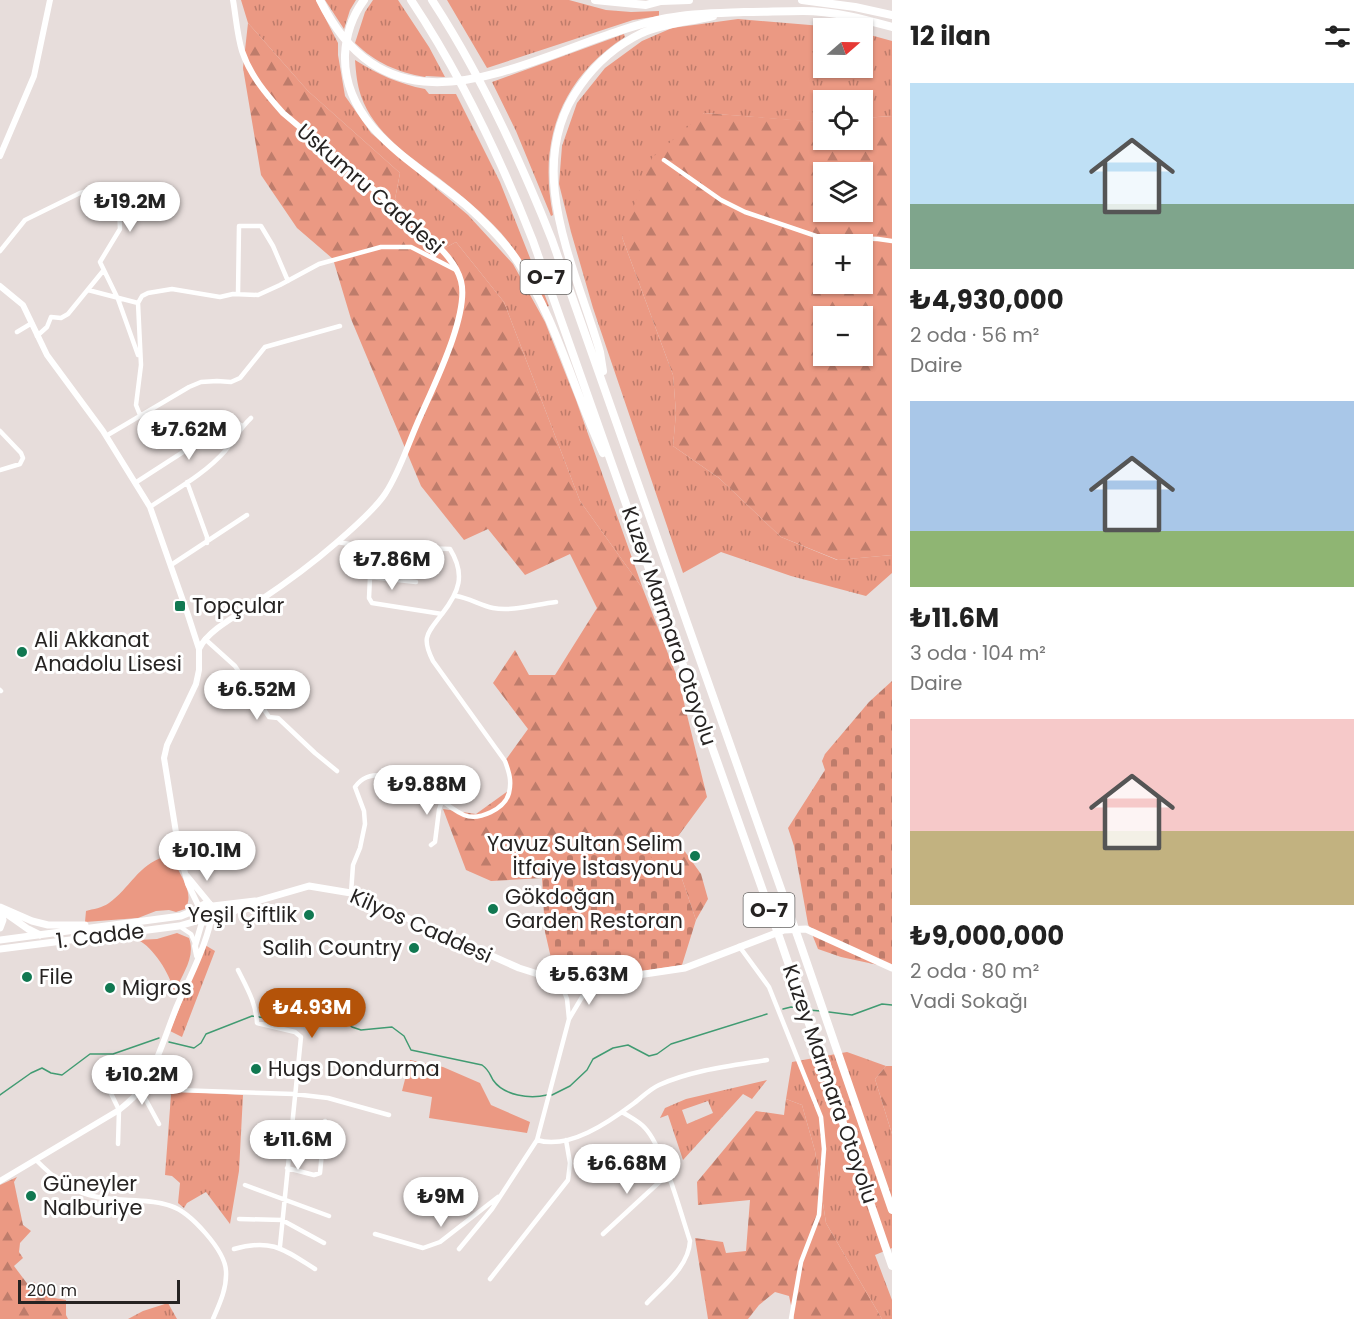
<!DOCTYPE html>
<html lang="tr">
<head>
<meta charset="utf-8">
<style>
  :root { --surface:#fff; --page:#f2f2f2; --text:#222; --muted:#767676; --accent:#b45309 }
  body { margin:0; font-family:Poppins,sans-serif; background:var(--page); color:var(--text); height:100vh; display:flex; flex-direction:column; font-size:22px; white-space:nowrap }
  * { box-sizing:border-box; margin:0 }
  p { font-size:20px; color:var(--muted) }
  .icon { flex:none; width:33px; height:33px; fill:none; stroke:currentColor; stroke-width:2; stroke-linecap:round; stroke-linejoin:round }
  .map { position:relative; flex:1; overflow:hidden }
  .side { display:flex; flex-direction:column; background:var(--surface); width:480px }
  .side>* { flex:none }
  .needle { width:39px; rotate:70deg }
  .buttons { position:absolute; left:813px; top:18px; display:grid; gap:12px }
  .buttons a { display:grid; place-items:center; width:60px; height:60px; border-radius:0px; background:var(--surface); box-shadow:0 2px 4px #0004; font-size:30px }
  .scale { position:absolute; left:18px; bottom:15px; width:162px; box-sizing:border-box; padding-left:6px; border:3px solid #262322; border-top:0; font-size:16px; line-height:21px; white-space:nowrap; color:#262322; -webkit-text-stroke:4px #fff; paint-order:stroke }
  .price { position:absolute; translate:-50% -51px; padding:0 14px; border-radius:21px; background:#fff; color:#222; font-size:20px; line-height:39px; filter:drop-shadow(0 2px 3px #0008) }
  .price::after { content:''; position:absolute; left:50%; top:36px; width:18px; height:14px; margin-left:-9px; background:inherit; clip-path:polygon(0 0,100% 0,50% 100%) }
  .price.current { background:var(--accent); color:#fff }
  ul { padding:0; list-style:none }
  li { display:grid; align-content:center; gap:12px; height:318px; padding:0 18px }
  li span { display:grid; place-items:center; height:186px; border-radius:0px; color:#555 }
  li>.icon { margin-inline-start:auto }
  span .icon { width:108px; height:108px; fill:#fffc; stroke-width:1 }
  li b { font-size:26px }
  h2 { display:flex; justify-content:space-between; align-items:center; height:72px; padding:0 18px; font-size:26px }
  main { display:flex; flex:1; min-height:0 }
  .map>svg:first-child { display:block }
  .grass { fill:url(#grass-tufts); fill-rule:evenodd }
  .forest { fill:url(#forest-firs); fill-rule:evenodd }
  .cemetery { fill:url(#cemetery-stones) }
  .park { fill:#eb9983 }
  .lines { fill:none; stroke-linecap:round; stroke-linejoin:round }
  .stream { stroke:#419b72; stroke-width:1.5 }
  .street { stroke:#fff; stroke-width:4.5 }
  .secondary { stroke:#fff; stroke-width:6 }
  .primary { stroke:#fff; stroke-width:7 }
  .highway { stroke:#fff; stroke-width:8 }
  .poi-dot { fill:#117851; stroke:#fff; stroke-width:2 }
  .labels { text-anchor:middle; stroke-width:6; stroke-linejoin:round; paint-order:stroke }
  .shield { fill:#fff; stroke:#676564; stroke-width:1.5 }
  .shield-label { font-size:20px; font-weight:bold; fill:#262322 }
  .street-label { font-size:21px; fill:#262322; stroke:#fff }
  .poi-label { font-size:21px; fill:#262322; stroke:#fff; text-anchor:start }
</style>
</head>
<body>
<main>
<div class="map">
<svg width="892" height="1319" viewBox="0 0 892 1319">
  <defs>
    <pattern id="grass-tufts" width="24" height="20" patternUnits="userSpaceOnUse" patternTransform="scale(1.5)"><rect width="24" height="20" fill="#eb9983"/><path d="M3 7l-1-3M5 7V3M7 7l1-3M15 17l-1-3M17 17v-4M19 17l1-3" fill="none" stroke="#be7c6b"/></pattern>
    <pattern id="forest-firs" width="22" height="20" patternUnits="userSpaceOnUse" patternTransform="scale(1.5)"><rect width="22" height="20" fill="#eb9983"/><path d="M5 1l3.5 6h-7zM16 11l3.5 6h-7z" fill="#be7c6b"/></pattern>
    <pattern id="cemetery-stones" width="16" height="16" patternUnits="userSpaceOnUse" patternTransform="scale(1.5)"><rect width="16" height="16" fill="#eb9983"/><path d="M2 7V4a2 2 0 0 1 4 0v3zM10 15v-3a2 2 0 0 1 4 0v3z" fill="#be7c6b"/></pattern>
  </defs>
  <rect width="100%" height="100%" fill="#e7dddb"/>
  <path class="grass" d="M241 0H316L338 43V55L345 96 371 133 468 215 513 264 545 322 576 400 643 589 580 501 504 302 456 242 445 248 395 199 400 173 308 91 248 23Z
    M325 0H356L350 10 344 29Z
    M373 0H398L429 47 445 77 426 76 425 77C397 72 376 63 355 43L365 12Z
    M447 0H569L606 10 631 12 659 11V16L633 20 487 68Z
    M738 19 846 28H824V68H862L863 33 892 41V116L863 118 862 100H824L823 122H816L704 113 622 237 673 375 676 413 673 446 719 478 781 537 837 560 892 555V573L866 596 791 576 721 552 683 573 593 308 571 232 559 184 562 146 577 103 605 68 642 41 672 28Z
    M624 34 625 37C561 78 538 141 553 215L551 216 516 131 492 82Z
    M355 60C377 74 399 84 425 89L429 94H456L500 182 549 306 546 307C532 282 520 254 501 233 482 212 461 195 439 178 409 156 374 133 361 96 357 84 356 73 355 60Z
    M205 945 215 951 182 1037 170 1031Z
    M847 1052 886 1066 875 1079 892 1134V1248L875 1255 892 1300V1319H882L826 1223 815 1151 802 1105 786 1099 792 1062Z
    M767 1080 752 1099 743 1094 683 1160 668 1115 660 1118 665 1108 686 1099ZM708 1101 713 1113 687 1124 682 1110Z
    M169 1091 243 1095 239 1171 230 1224 206 1192 187 1203 184 1208 178 1203 180 1183 172 1176 165 1175 171 1095Z
    M168 1303 177 1319H128L143 1311Z"/>
  <path class="forest" d="M248 23 308 91 400 173 395 199 445 248 456 242 504 302 580 501 643 589 679 682 707 797 676 839 701 874 708 899 696 920 682 879 554 843 542 878 491 881 466 870 443 809 476 814 512 788 505 761 528 729 493 683 515 650 529 675H555L597 608 570 554 525 575 488 529 464 540 421 486 351 319 333 259 297 228 261 175 243 68Z
    M704 113 823 122 824 140H862L863 118 892 116V555L838 560 781 537 719 478 673 446 676 413 673 375 622 237 652 158ZM824 172H862V212H824ZM824 244H862V284H824ZM824 316H862V356H824Z
    M886 1066H892V1134L875 1079Z
    M786 1099 802 1105 815 1151 826 1223 882 1319H794L789 1296 775 1292 759 1305 748 1319H708L695 1238 723 1242 726 1253 746 1251 750 1200 698 1205 697 1182 756 1111 784 1115Z
    M17 1177 14 1182 23 1225 31 1231 20 1243 19 1252 23 1258 14 1266 29 1286 34 1282 49 1297 66 1300V1315L68 1319H0V1185Z"/>
  <path class="cemetery" d="M892 681V968L841 957 818 949 808 924 794 846 788 828 825 770 822 761 825 754 869 702Z
    M581 839 621 843 661 862 682 879 696 920 682 965 601 977 580 976 554 971 545 932 542 878 553 843Z"/>
  <path class="park" d="M164 857 163 863 172 869 175 863C181 877 195 894 185 909L176 912 169 910 156 911 138 918 85 922 86 911C93 909 102 908 109 903 129 889 139 864 164 857Z
    M177 933 189 938C196 958 182 973 176 991L173 989C170 974 153 947 138 940L157 939Z
    M410 1060 443 1067 480 1083 491 1105 530 1122 527 1133 429 1118 432 1097 402 1091Z"/>
  <g class="lines">
    <path class="stream" d="M783 1009 791 1007 800 1008
      M808 1010 821 1011
      M829 1012 852 1015 882 1004 892 1005
      M169 1042 194 1048 201 1043 206 1034 252 1016 313 1025 331 1015H337L352 1027 361 1030 392 1027 404 1036 411 1050 482 1065C489 1070 489 1073 493 1080 504 1096 530 1099 547 1095
      M0 1095 31 1073 42 1068 51 1073 62 1075 90 1054H113L159 1038
      M552 1095 570 1086 587 1070 593 1059 613 1048 628 1045 649 1056 657 1054 671 1044 767 1014"/>
    <path class="street" d="M664 160 721 200 745 212 819 237 878 239 892 241
      M0 251 25 220 80 193 103 187
      M88 290 138 303
      M238 294 239 226H261L273 246 288 281
      M17 332 32 323
      M37 336 47 327 51 317 61 318 68 314 103 271
      M138 355 118 299 100 262 120 229 119 208 122 199 141 193
      M140 415 136 405 141 365 138 303 142 296 148 293 172 289 220 297 233 294 258 295 280 285 319 264 381 247H411L456 270
      M0 431 21 453 23 458 20 464 0 470
      M106 436 189 387 201 382 217 381 231 382 240 378 265 347 340 326
      M187 482 207 537V543
      M135 483 211 434 231 418 242 426
      M150 507C175 490 205 474 225 451 234 440 240 428 251 418
      M337 542 362 546 450 549C466 575 459 592 442 614L372 603 369 598 370 577 362 546
      M171 565 247 515
      M370 577 416 582
      M456 596C469 598 480 605 493 608 512 612 537 604 556 602
      M205 639 235 666 269 717 278 718 315 753 337 771
      M0 690 1 691
      M431 845 435 842 439 810 442 801
      M351 893 353 865 360 848 365 824 364 811 355 787C362 777 370 775 383 775 390 775 399 774 406 776 428 784 443 806 464 815 479 821 505 809 509 793 512 781 509 772 505 761L433 661C421 637 427 634 442 614
      M179 926 191 934 195 943
      M739 946 769 987 821 1117 824 1149 819 1215 801 1262 791 1319
      M238 970C247 988 256 1003 257 1023L295 1032 301 1037 280 1246
      M560 981 567 999 569 1019
      M152 1071 164 1088
      M104 1079 119 1110 118 1144
      M622 1112C630 1117 639 1121 645 1128 663 1147 681 1214 690 1241 689 1266 664 1285 647 1303
      M159 1124 140 1089 164 1088 176 1090 294 1094 328 1098 389 1115
      M537 1140C569 1150 609 1122 633 1104 641 1098 650 1089 659 1085 693 1070 730 1066 767 1060
      M36 1160C52 1176 67 1189 89 1195 116 1203 145 1197 171 1206 190 1212 225 1250 226 1271 227 1288 220 1303 213 1319
      M287 1168 314 1175 320 1173 325 1121
      M245 1185 329 1216
      M239 1219 282 1220 324 1243
      M375 1234 423 1248 440 1242 498 1197
      M603 1234 667 1175
      M234 1249C272 1238 285 1250 315 1269
      M459 1249 492 1209 537 1140 569 1019 591 982
      M490 1279 568 1180 570 1163 566 1140"/>
    <path class="secondary" d="M0 156 34 76 50 0
      M0 286 23 305 47 355 103 431 150 507 188 615 199 649V670L196 684 167 745 164 758 179 851 188 884 199 907
      M199 649C208 629 242 613 259 601 286 583 312 564 336 543 350 531 375 509 385 494 399 473 407 447 417 424 431 391 470 315 461 281 456 261 436 244 423 231L283 113C266 94 250 75 242 51 237 35 236 17 233 0
      M187 876 210 904
      M197 956 195 946 202 922
      M0 1181 119 1110C128 1103 136 1096 142 1087 158 1062 166 1033 177 1006 189 979 205 948 211 920"/>
    <path class="primary" d="M213 906 255 901
      M0 907 32 921 48 925H85
      M0 910 3 920 0 928
      M1 910 28 929 40 935
      M214 918C217 912 214 906 207 903L199 907 198 918 202 922H209L257 901 309 886 351 893 519 968 560 981 591 982 685 968 784 930 806 929 892 968
      M0 940 181 916 198 909
      M0 949 179 926 200 920"/>
    <path class="highway" d="M320 0C399 160 547 41 667 18 692 13 717 13 744 12 763 12 783 11 803 11 833 11 863 19 892 27
      M364 0C352 16 346 35 345 55 343 128 418 164 466 205 485 222 504 240 518 262 557 320 573 390 603 453
      M411 0C461 75 500 157 533 241L781 942 892 1266
      M432 0C481 75 519 157 552 240L800 943 892 1210
      M595 0 646 5 661 1 689 0
      M802 0 855 7 892 15
      M603 371 600 352C576 268 521 167 580 86 596 63 617 45 642 33 665 23 689 22 713 16"/>
  </g>
  <g class="poi-dot">
    <rect x="174" y="600" width="12" height="12" rx="3"/>
    <circle cx="22" cy="652" r="6"/>
    <circle cx="695" cy="856" r="6"/>
    <circle cx="493" cy="909" r="6"/>
    <circle cx="309" cy="915" r="6"/>
    <circle cx="414" cy="948" r="6"/>
    <circle cx="27" cy="977" r="6"/>
    <circle cx="110" cy="988" r="6"/>
    <circle cx="256" cy="1069" r="6"/>
    <circle cx="31" cy="1196" r="6"/>
  </g>
  <g class="labels">
    <g class="shield">
      <rect x="520.5" y="260" width="51" height="34" rx="4.5"/>
      <rect x="743.5" y="893" width="51" height="34" rx="4.5"/>
    </g>
    <g class="shield-label">
      <text x="546" y="284">O-7</text>
      <text x="769" y="917">O-7</text>
    </g>
    <g class="street-label">
      <text transform="translate(370 189) rotate(41)" y="7">Uskumru Caddesi</text>
      <text transform="translate(669 626) rotate(71)" y="7">Kuzey Marmara Otoyolu</text>
      <text transform="translate(421 926) rotate(24)" y="7">Kilyos Caddesi</text>
      <text transform="translate(100 936) rotate(-7)" y="7">1. Cadde</text>
      <text transform="translate(830 1084) rotate(71)" y="7">Kuzey Marmara Otoyolu</text>
    </g>
    <g class="poi-label">
      <text x="192" y="613">Topçular</text>
      <text x="34" y="647">Ali Akkanat<tspan x="34" dy="24">Anadolu Lisesi</tspan></text>
      <text x="683" y="851" text-anchor="end">Yavuz Sultan Selim<tspan x="683" dy="24">İtfaiye İstasyonu</tspan></text>
      <text x="505" y="904">Gökdoğan<tspan x="505" dy="24">Garden Restoran</tspan></text>
      <text x="297" y="922" text-anchor="end">Yeşil Çiftlik</text>
      <text x="402" y="955" text-anchor="end">Salih Country</text>
      <text x="39" y="984">File</text>
      <text x="122" y="995">Migros</text>
      <text x="268" y="1076">Hugs Dondurma</text>
      <text x="43" y="1191">Güneyler<tspan x="43" dy="24">Nalburiye</tspan></text>
    </g>
  </g>
</svg>
<div class="buttons">
<a><svg class="needle" viewBox="-14 -14 28 28"><path d="M0-13l5 13h-10z" fill="#e53935"/><path d="M0 13l5-13h-10z" fill="#767676"/></svg></a>
<a><svg class="icon" aria-label="locate" viewBox="0 0 24 24"><circle cx="12" cy="12" r="6"/><path d="M12 2v4M12 18v4M2 12h4M18 12h4"/></svg></a>
<a><svg class="icon" aria-label="layers" viewBox="0 0 24 24"><path d="M12 4l9 5-9 5-9-5zM3 14l9 5 9-5"/></svg></a>
<a>+</a>
<a>−</a>
</div>
<div class="scale">200 m</div>
<b class="price" style="left:130px;top:233px">₺19.2M</b>
<b class="price" style="left:189px;top:461px">₺7.62M</b>
<b class="price" style="left:392px;top:591px">₺7.86M</b>
<b class="price" style="left:257px;top:721px">₺6.52M</b>
<b class="price" style="left:427px;top:816px">₺9.88M</b>
<b class="price" style="left:207px;top:882px">₺10.1M</b>
<b class="price" style="left:589px;top:1006px">₺5.63M</b>
<b class="price current" style="left:312px;top:1039px">₺4.93M</b>
<b class="price" style="left:142px;top:1106px">₺10.2M</b>
<b class="price" style="left:298px;top:1171px">₺11.6M</b>
<b class="price" style="left:627px;top:1195px">₺6.68M</b>
<b class="price" style="left:441px;top:1228px">₺9M</b>
</div>
<section class="side">
<h2>12 ilan<svg class="icon" aria-label="filters" viewBox="0 0 24 24"><path d="M4 7h16M4 17h16"/><circle cx="9" cy="7" r="2"/><circle cx="15" cy="17" r="2"/></svg></h2>
<ul>
<li><span style="background:linear-gradient(#bfe0f5 65%,#7fa58c 0)"><svg class="icon" aria-label="home" viewBox="0 0 24 24"><path d="M3 11l9-7 9 7M6 9v11h12V9"/></svg></span><div><b>₺4,930,000</b><p>2 oda · 56 m²</p><p>Daire</p></div></li>
<li><span style="background:linear-gradient(#a9c7e8 70%,#8fb573 0)"><svg class="icon" aria-label="home" viewBox="0 0 24 24"><path d="M3 11l9-7 9 7M6 9v11h12V9"/></svg></span><div><b>₺11.6M</b><p>3 oda · 104 m²</p><p>Daire</p></div></li>
<li><span style="background:linear-gradient(#f6c9c9 60%,#c2b280 0)"><svg class="icon" aria-label="home" viewBox="0 0 24 24"><path d="M3 11l9-7 9 7M6 9v11h12V9"/></svg></span><div><b>₺9,000,000</b><p>2 oda · 80 m²</p><p>Vadi Sokağı</p></div></li>
</ul>
</section>
</main>
</body>
</html>
